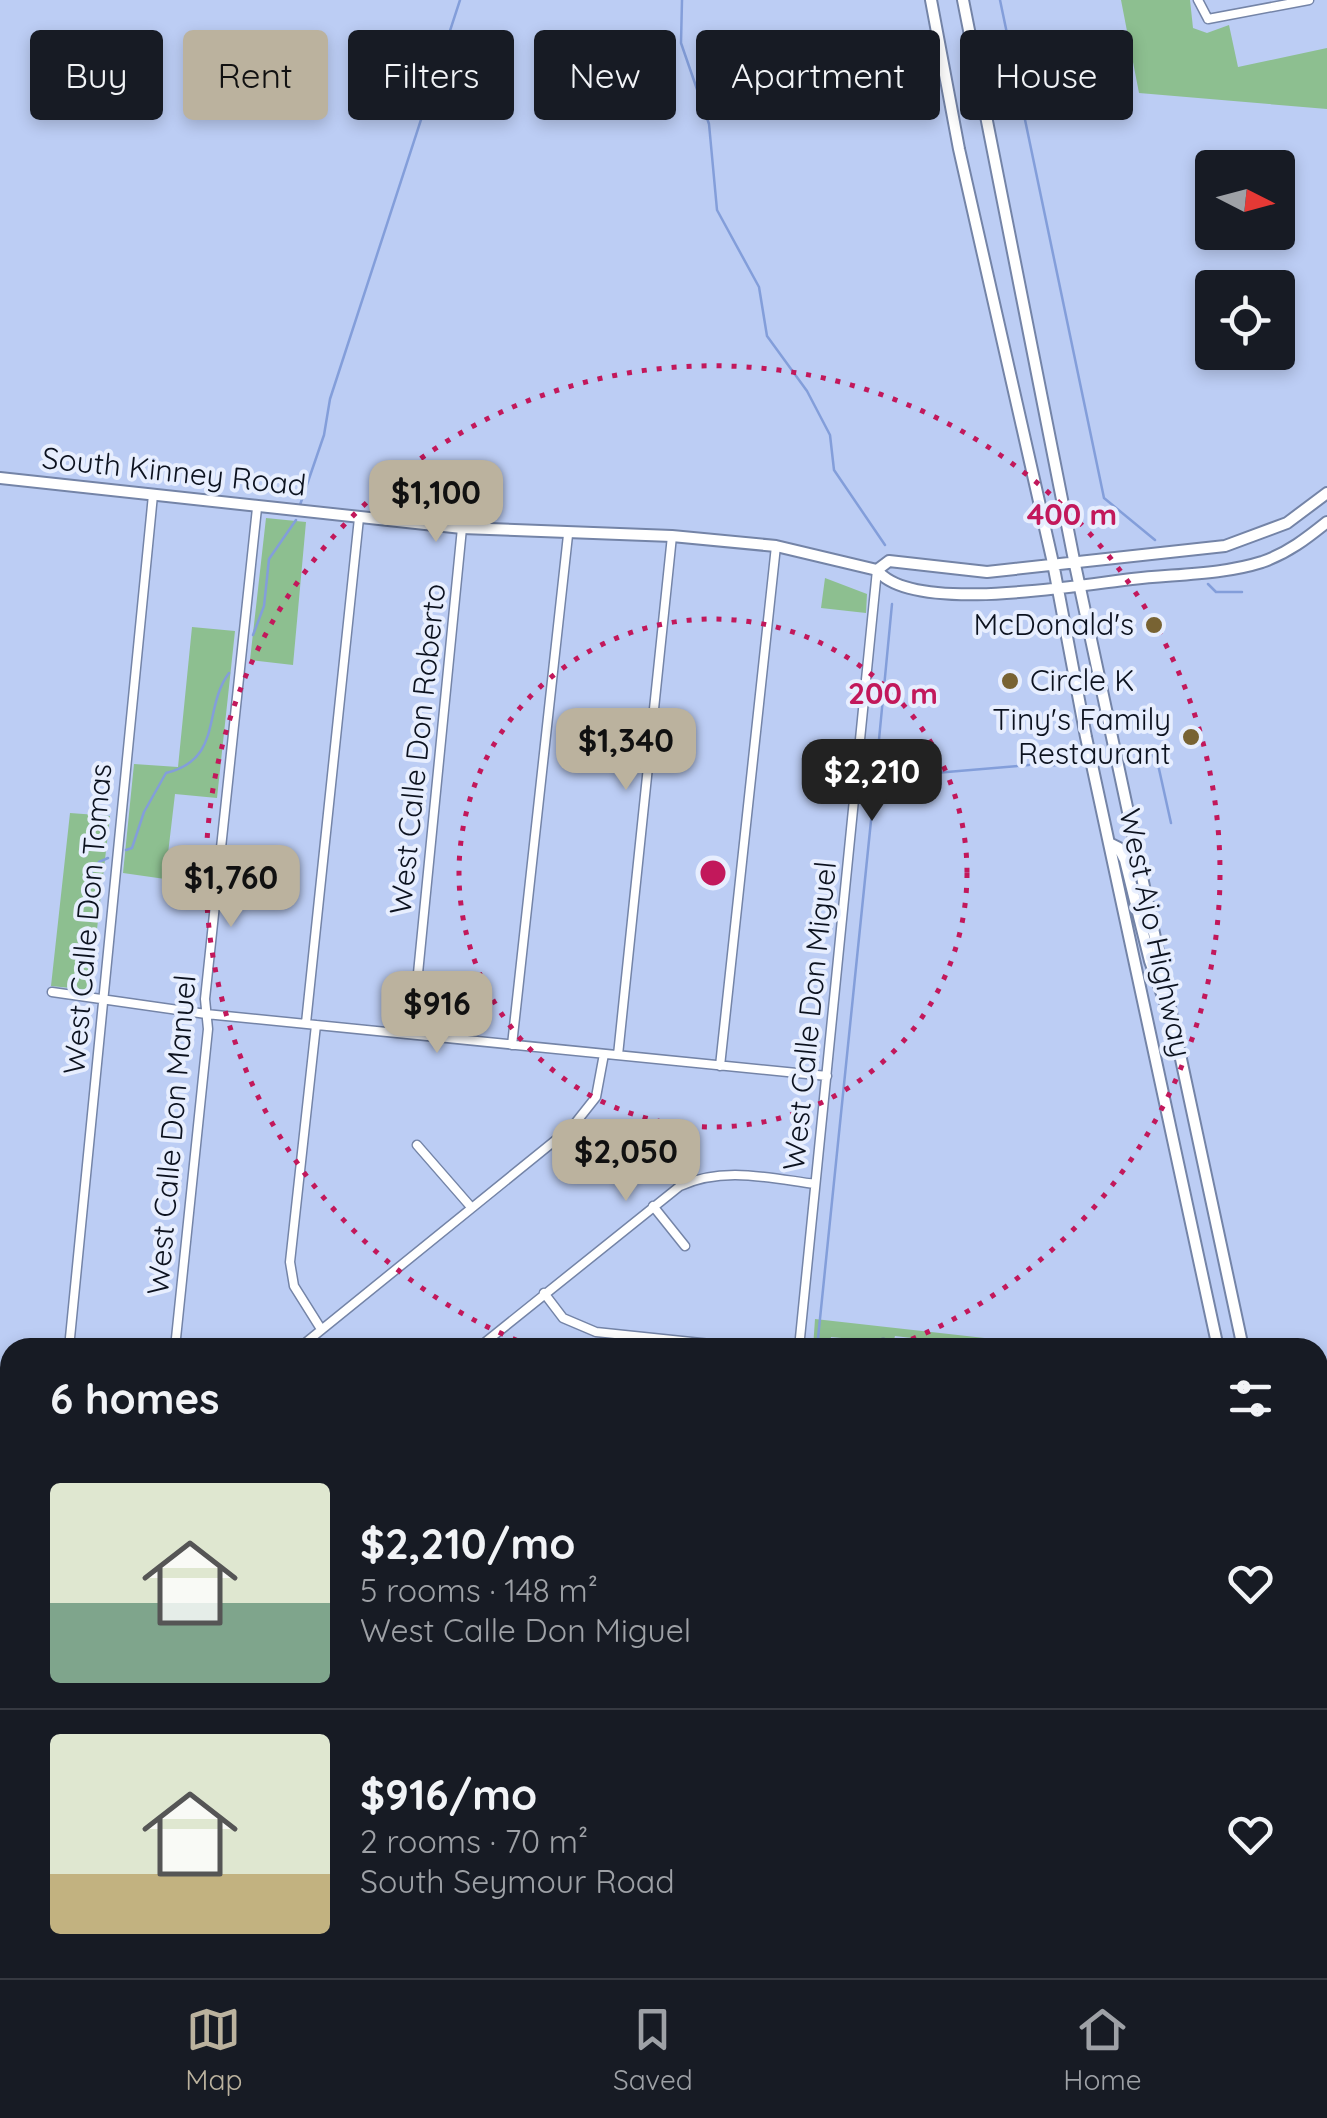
<!DOCTYPE html>
<html lang="en">
<head>
<meta charset="utf-8">
<style>
  :root { --surface:#171b24; --page:#242831; --text:#f1f3f6; --muted:#9ea1a6; --line:#363941; --accent:#bbb29e }
  body { margin:0; font-family:Quicksand,sans-serif; background:var(--page); color:var(--text); height:100vh; display:flex; flex-direction:column; font-size:38px; white-space:nowrap }
  * { box-sizing:border-box; margin:0 }
  p { font-size:32px; color:var(--muted) }
  .icon { flex:none; width:55px; height:55px; fill:none; stroke:currentColor; stroke-width:2; stroke-linecap:round; stroke-linejoin:round }
  .map { position:relative; flex:1; overflow:hidden }
  .drawer { position:absolute; left:0px; top:1338px; width:1328px; height:642px; display:flex; flex-direction:column; background:var(--surface); border-radius:30px 30px 0 0; box-shadow:0 5px 15px #0003 }
  .drawer>* { flex:none }
  .hud { position:absolute; left:30px; top:30px; width:1268px; height:90px; display:flex; gap:20px }
  .needle { width:65px; rotate:96deg }
  .controls { position:absolute; left:1195px; top:150px; display:grid; gap:20px }
  .controls a { display:grid; place-items:center; width:100px; height:100px; border-radius:10px; background:var(--surface); box-shadow:0 5px 15px #0003; font-size:50px }
  .price { position:absolute; translate:-50% -85px; padding:0 22px; border-radius:20px; background:var(--accent); color:#111; font-size:32px; line-height:65px; filter:drop-shadow(0 2px 5px #0008) }
  .price::after { content:''; position:absolute; left:50%; top:60px; width:30px; height:22px; margin-left:-15px; background:inherit; clip-path:polygon(0 0,100% 0,50% 100%) }
  .price.on { background:#222; color:#fff }
  ul { padding:0; list-style:none }
  li { display:flex; align-items:center; gap:30px; height:250px; padding:0 50px }
  li+li { border-top:2px solid var(--line) }
  li span { display:grid; place-items:center; flex:none; width:280px; height:200px; border-radius:10px; color:#555 }
  li>.icon { margin-inline-start:auto }
  span .icon { width:120px; height:120px; fill:#fffc; stroke-width:1 }
  li b { font-size:42px }
  h2 { display:flex; justify-content:space-between; align-items:center; height:120px; padding:0 50px; font-size:42px }
  .chip { padding:0 35px; border-radius:10px; background:var(--surface); box-shadow:0 5px 15px #0003; font-size:35px; line-height:90px }
  .chip.on { background:var(--accent); color:#111 }
  .menu { display:flex; justify-content:space-around; align-items:center; height:140px; border-top:2px solid var(--line); background:var(--surface); font-size:28px; color:var(--muted) }
  .menu a { display:grid; justify-items:center; gap:5px }
  .menu .on { color:var(--accent) }
  .map>svg:first-child { display:block }
  .built { fill:#adc1ed }
  .green { fill:#8dbf90 }
  .lines { fill:none; stroke-linecap:round; stroke-linejoin:round }
  .stream { stroke:#839eda; stroke-width:2.5 }
  .minor-casing { stroke:#7484a7; stroke-width:11 }
  .major-casing { stroke:#7484a7; stroke-width:14 }
  .minor { stroke:#fff; stroke-width:8 }
  .major { stroke:#fff; stroke-width:10 }
  .ring { fill:none; stroke:#c2185b; stroke-width:5; stroke-dasharray:5 10 }
  .poi-dot { fill:#786333; stroke:#e7eefe; stroke-width:4 }
  .labels { text-anchor:middle; stroke-width:8; stroke-linejoin:round; paint-order:stroke }
  .street-label { font-size:30px; fill:#0c121f; stroke:#e7eefe }
  .poi-label { font-size:30px; fill:#0c121f; stroke:#e7eefe; text-anchor:end }
  .centre { fill:#c2185b; stroke:#e7eefe; stroke-width:5 }
  .ring-label { font-size:30px; text-anchor:middle; font-weight:bold; fill:#c2185b; stroke:#e7eefe; stroke-width:8; stroke-linejoin:round; paint-order:stroke }
</style>
</head>
<body>
<div class="map">
<svg width="1327" height="1978" viewBox="0 0 1327 1978">
  <rect width="100%" height="100%" fill="#bccdf4"/>
  <path class="built" d="M0 1880 10 1881V1970H239L238 1978H0Z"/>
  <path class="green" d="M1121 0H1190L1193 28 1207 33 1229 25 1238 67 1327 48V109L1139 93Z
    M266 518 306 522 293 665 250 660Z
    M825 578 867 594 866 613 821 608Z
    M192 627 235 631 217 798 175 794 165 879 123 873 134 764 178 767Z
    M70 813 110 816 90 990 51 986Z
    M815 1319 1047 1345V1347H949L936 1341 895 1336 893 1343 831 1337 829 1347 813 1348Z
    M125 1970H227V1978H124Z
    M899 1970H1180L1186 1978H895Z"/>
  <g class="lines">
    <path class="stream" d="M682 0 681 43 709 124 717 210 759 287 767 336 807 391 830 435 834 470 885 545
      M1000 0 1104 498 1155 540
      M300 505 324 435 330 399 460 0
      M1208 584 1216 592H1242
      M253 635 264 606 269 559 296 520
      M878 750 892 604
      M1141 754 1150 753 1157 760 1171 823
      M1043 766 1071 764
      M876 778 1029 765
      M126 850 132 848 144 812 166 773C224 759 202 709 229 673
      M86 880 99 862 108 858
      M817 1348 876 772
      M781 1978 782 1970"/>
    <g class="minor-casing">
      <path id="minor" d="M1198 0 1208 19
        M1208 19 1309 0
        M52 992 206 1014 827 1076
        M306 1023 359 518
        M316 1025 290 1262 294 1286 321 1329
        M412 1034 462 528
        M512 1045 568 535
        M618 1055 672 536
        M720 1066 776 546
        M417 1145 471 1207
        M653 1206 685 1246
        M544 1293 563 1318 596 1332 749 1348
        M69 1348 153 495
        M175 1348 208 1029 205 999 257 508
        M299 1348 573 1126 596 1097 604 1054
        M478 1348 680 1186C723 1166 769 1178 815 1184
        M799 1348 877 570
        M882 1348 883 1343
        M0 1503 10 1504
        M0 1815 10 1816
        M486 1970 492 1978
        M699 1970 754 1976
        M291 1978 292 1970
        M861 1978 862 1970"/>
    </g>
    <g class="major-casing">
      <path id="major" d="M931 0 959 149 1053 563 1086 737 1218 1348
        M963 0 1074 560 1243 1348
        M0 478 462 528 672 536 776 546 877 570C912 615 1079 585 1132 579 1175 574 1221 575 1262 562 1288 553 1307 538 1327 522
        M877 570 889 561 987 572 1225 546 1287 523 1327 493
        M1111 844 1119 848 1125 860 1150 961 1165 1002
        M1318 1702 1327 1746
        M1318 1819 1327 1863"/>
    </g>
    <use href="#minor" class="minor"/>
    <use href="#major" class="major"/>
  </g>
  <g class="ring">
    <circle cx="713" cy="873" r="254"/>
    <path d="M531 1346A507 507 0 1 1 895 1346"/>
  </g>
  <g class="poi-dot">
    <circle cx="1154" cy="625" r="10"/>
    <circle cx="1010" cy="681" r="10"/>
    <circle cx="1191" cy="737" r="10"/>
  </g>
  <g class="labels">
    <g class="street-label">
      <text transform="translate(174 472) rotate(6)" y="10">South Kinney Road</text>
      <text transform="translate(418 749) rotate(-84)" y="10">West Calle Don Roberto</text>
      <text transform="translate(88 919) rotate(-85)" y="10">West Calle Don Tomas</text>
      <text transform="translate(1155 933) rotate(78)" y="10">West Ajo Highway</text>
      <text transform="translate(810 1016) rotate(-84)" y="10">West Calle Don Miguel</text>
      <text transform="translate(172 1135) rotate(-85)" y="10">West Calle Don Manuel</text>
    </g>
    <g class="poi-label">
      <text x="1134" y="635">McDonald's</text>
      <text x="1030" y="691" text-anchor="start">Circle K</text>
      <text x="1171" y="730">Tiny's Family<tspan x="1171" dy="34">Restaurant</tspan></text>
    </g>
  </g>
  <circle cx="713" cy="873" r="15" class="centre"/>
  <g class="ring-label">
    <text x="1072" y="525">400 m</text>
    <text x="893" y="704">200 m</text>
  </g>
</svg>
<div class="controls">
<a><svg class="needle" viewBox="-14 -14 28 28"><path d="M0-13l5 13h-10z" fill="#e53935"/><path d="M0 13l5-13h-10z" fill="#9ea1a6"/></svg></a>
<a><svg class="icon" aria-label="locate" viewBox="0 0 24 24"><circle cx="12" cy="12" r="6"/><path d="M12 2v4M12 18v4M2 12h4M18 12h4"/></svg></a>
</div>
<b class="price" style="left:436px;top:545px">$1,100</b>
<b class="price" style="left:626px;top:793px">$1,340</b>
<b class="price on" style="left:872px;top:824px">$2,210</b>
<b class="price" style="left:231px;top:930px">$1,760</b>
<b class="price" style="left:437px;top:1056px">$916</b>
<b class="price" style="left:626px;top:1204px">$2,050</b>
<div class="hud">
<a class="chip">Buy</a>
<a class="chip on">Rent</a>
<a class="chip">Filters</a>
<a class="chip">New</a>
<a class="chip">Apartment</a>
<a class="chip">House</a>
</div>
<section class="drawer">
<h2>6 homes<svg class="icon" aria-label="filters" viewBox="0 0 24 24"><path d="M4 7h16M4 17h16"/><circle cx="9" cy="7" r="2"/><circle cx="15" cy="17" r="2"/></svg></h2>
<ul>
<li><span style="background:linear-gradient(#dfe7d0 60%,#7fa58c 0)"><svg class="icon" aria-label="home" viewBox="0 0 24 24"><path d="M3 11l9-7 9 7M6 9v11h12V9"/></svg></span><div><b>$2,210/mo</b><p>5 rooms · 148 m²</p><p>West Calle Don Miguel</p></div><svg class="icon" aria-label="heart" viewBox="0 0 24 24"><path d="M12 20l-8-8c-3-5 5-10 8-4 3-6 11-1 8 4z"/></svg></li>
<li><span style="background:linear-gradient(#dfe7d0 70%,#c2b280 0)"><svg class="icon" aria-label="home" viewBox="0 0 24 24"><path d="M3 11l9-7 9 7M6 9v11h12V9"/></svg></span><div><b>$916/mo</b><p>2 rooms · 70 m²</p><p>South Seymour Road</p></div><svg class="icon" aria-label="heart" viewBox="0 0 24 24"><path d="M12 20l-8-8c-3-5 5-10 8-4 3-6 11-1 8 4z"/></svg></li>
</ul>
</section>
</div>
<nav class="menu">
<a class="on"><svg class="icon" aria-label="map" viewBox="0 0 24 24"><path d="M3 6l6-2 6 2 6-2v14l-6 2-6-2-6 2zM9 4v14M15 6v14"/></svg>Map</a>
<a><svg class="icon" aria-label="saved" viewBox="0 0 24 24"><path d="M7 4h10v16l-5-4-5 4z"/></svg>Saved</a>
<a><svg class="icon" aria-label="home" viewBox="0 0 24 24"><path d="M3 11l9-7 9 7M6 9v11h12V9"/></svg>Home</a>
</nav>
</body>
</html>
